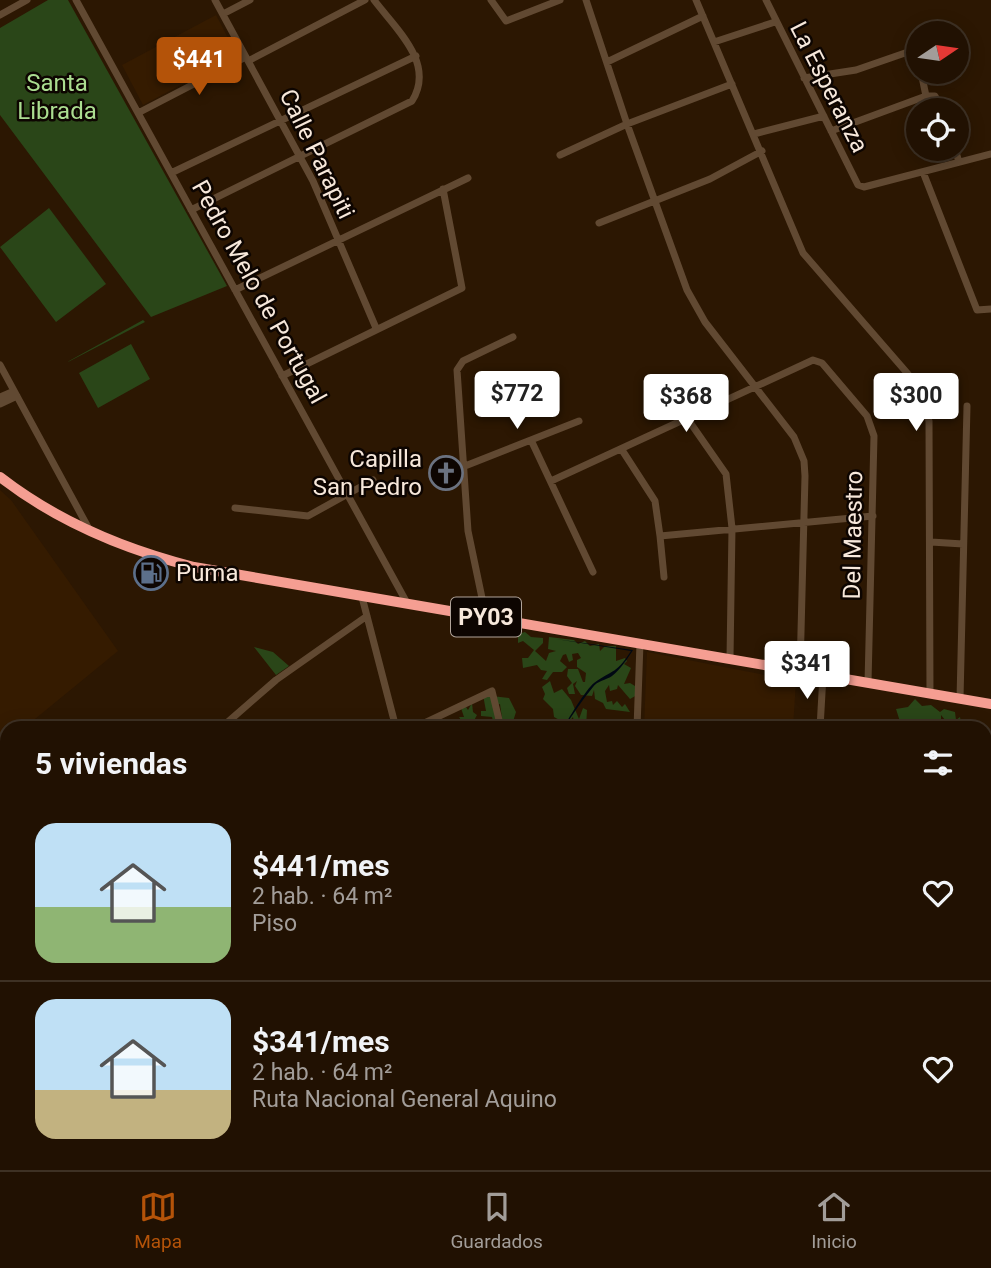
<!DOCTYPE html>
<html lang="es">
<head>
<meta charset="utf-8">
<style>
  :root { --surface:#211102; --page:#2d1f11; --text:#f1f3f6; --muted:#a29d99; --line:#3e3124; --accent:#b45309 }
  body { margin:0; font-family:Roboto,sans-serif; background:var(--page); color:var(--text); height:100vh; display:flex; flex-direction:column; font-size:26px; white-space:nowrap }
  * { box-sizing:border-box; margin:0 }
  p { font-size:23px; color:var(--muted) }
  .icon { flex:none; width:38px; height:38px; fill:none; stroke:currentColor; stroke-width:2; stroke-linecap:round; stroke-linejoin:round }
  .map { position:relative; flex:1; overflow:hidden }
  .sheet { position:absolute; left:0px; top:721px; width:992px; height:450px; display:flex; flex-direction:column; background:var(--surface); border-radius:21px 21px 0 0; box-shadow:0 4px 18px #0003,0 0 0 2px var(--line) }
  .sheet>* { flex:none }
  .needle { width:46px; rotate:77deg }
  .tools { position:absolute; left:906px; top:21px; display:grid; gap:14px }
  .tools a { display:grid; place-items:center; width:63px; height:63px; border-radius:50%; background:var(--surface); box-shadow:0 4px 18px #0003,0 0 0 2px var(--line); font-size:35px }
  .price { position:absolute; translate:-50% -60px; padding:0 16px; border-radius:7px; background:#fff; color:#222; font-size:23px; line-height:46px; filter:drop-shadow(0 2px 4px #0008) }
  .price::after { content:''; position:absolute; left:50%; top:42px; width:21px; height:16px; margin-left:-10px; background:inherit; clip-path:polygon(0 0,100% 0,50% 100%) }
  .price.active { background:var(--accent); color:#fff }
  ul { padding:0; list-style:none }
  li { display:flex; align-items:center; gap:21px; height:175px; padding:0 35px }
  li+li { border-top:2px solid var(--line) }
  li span { display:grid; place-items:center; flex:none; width:196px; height:140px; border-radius:21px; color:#555 }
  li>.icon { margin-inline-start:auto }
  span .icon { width:84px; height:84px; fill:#fffc; stroke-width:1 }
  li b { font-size:30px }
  h2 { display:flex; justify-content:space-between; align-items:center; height:84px; padding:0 35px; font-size:30px }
  .tabs { display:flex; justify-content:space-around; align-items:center; height:98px; border-top:2px solid var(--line); background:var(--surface); font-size:19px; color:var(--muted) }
  .tabs a { display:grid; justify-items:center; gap:4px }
  .tabs .active { color:var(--accent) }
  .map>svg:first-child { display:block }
  .built { fill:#351b00 }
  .green { fill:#2a4618 }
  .water { fill:#000813 }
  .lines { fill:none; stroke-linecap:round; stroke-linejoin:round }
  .minor { stroke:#614932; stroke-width:7 }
  .highway { stroke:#f59e92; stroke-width:10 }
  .labels { text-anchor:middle; stroke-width:5; stroke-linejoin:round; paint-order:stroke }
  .shield { fill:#0d0501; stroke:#b1a49a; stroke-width:2 }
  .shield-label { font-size:23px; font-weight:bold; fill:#f7e8db }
  .park-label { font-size:24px; fill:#abdd90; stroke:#0d0501 }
  .street-label { font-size:24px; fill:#f7e8db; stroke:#0d0501 }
  .poi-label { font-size:24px; fill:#f7e8db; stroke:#0d0501; text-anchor:end }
</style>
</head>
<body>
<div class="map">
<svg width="991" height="1170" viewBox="0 0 991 1170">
  <rect width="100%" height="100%" fill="#2c1702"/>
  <path class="built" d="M216 15 237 55 143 105 122 65Z
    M0 490 11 500 118 651 24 728H7V742L0 747Z
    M647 652 796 681 793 728H644Z"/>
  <path class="green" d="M48 0H68L227 286 151 317 0 115V28Z
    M49 208 106 284 56 322 0 247Z
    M143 320 145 322 68 362 69 361Z
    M131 344 150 379 98 408 79 373Z
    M525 632 531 637 543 638V643L535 651 546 661 549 653 556 651 548 649 549 637 574 640 578 644 585 641 590 646 599 644 600 651 605 646H616V661L625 658 627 661 624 664 631 668 624 684 630 683 635 686 637 695 630 699 618 685 617 689 610 691 609 685 605 691 607 702 612 701 613 705 617 701 622 707 625 704 630 712 606 709 603 703 595 699 594 690 592 696 581 695 575 686 577 681 573 684 575 694H569L567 688 572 683 567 676 568 669H578L583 682H585L586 673 577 667V660L581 658 578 653 572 654 573 660 569 662 566 654 563 655 560 661 567 667 562 672H553L547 680 542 679 547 671 541 670 537 665 523 668 522 658H528L534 650 523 641 518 643V634Z
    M254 647 273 652 289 666 276 675Z
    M550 681 554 693 562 689 571 700 579 719 583 708 587 710 586 728H575L573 717 567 724 554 717 553 709 543 699 545 694 542 687Z
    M483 695 509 698 516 712 511 728 503 725 500 704 497 705 498 726 494 725 492 717 481 716V711H486Z
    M915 699 922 706 931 705 940 712 944 709 955 712 956 720 960 717 961 722 948 728 950 726 941 715V721L936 724 939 728H902L896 709 908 707Z
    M472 703 473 712 477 715 470 728H466L459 717H464L461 708 466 707 468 710Z
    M985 924 991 925V985L985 990Z
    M388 1164H421V1170H374Z"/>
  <path class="water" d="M556 639 633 650C628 658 620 670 612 676 606 680 597 681 593 687 582 700 573 714 564 728 565 723 587 688 594 683 614 669 616 674 631 651Z"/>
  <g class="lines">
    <path class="minor" d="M76 0 407 603
      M215 0 313 181 376 328
      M491 0 506 21 560 0
      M586 0 627 124 687 290 705 322 794 437 804 461 805 476 800 671
      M696 0 803 253 908 374 918 388 929 421 930 694
      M766 0 858 185 864 187 991 154
      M223 14 250 0
      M0 15 27 0
      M714 42 775 22
      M248 61 365 0
      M607 62 703 16
      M921 72 926 96H935L942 110
      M804 78 856 70 905 53 919 63
      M138 113 246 57
      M831 131 926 96
      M754 134 824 116
      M955 149 959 162
      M560 155 627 124 732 84
      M923 172 977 310 991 309
      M171 173 416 56
      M191 210 412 101C436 63 395 28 374 0
      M599 223 710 179 762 151
      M235 290 468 178
      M0 365 89 529
      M282 376 462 288 443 189
      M0 397 14 391
      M0 404 17 396
      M687 418 726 474 732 528 730 658
      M531 440 593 572
      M622 450 655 501 660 536
      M465 466 579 421
      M551 481 813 360 822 363 867 416 874 436 868 683
      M235 508 308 516 373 480
      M931 542 963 544
      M664 577 660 536 873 516
      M362 597 396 728
      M486 617 468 531 457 370 463 361 513 337
      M960 699 967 406
      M221 728 276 680 367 616
      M414 728 492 691 501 728
      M637 728 640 643
      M820 728 823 675
      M0 998 7 1019
      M0 1066 7 1061
      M0 1155 7 1151
      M38 1164 39 1170
      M306 1164 308 1170
      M432 1164V1170
      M682 1164 683 1170
      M794 1164 796 1170
      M885 1164 886 1170
      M972 1164 973 1170
      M47 1170 61 1164
      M201 1170 214 1164
      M356 1170 369 1164
      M618 1170V1164"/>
    <path class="highway" d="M0 477C58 522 123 549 194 567L991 704"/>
  </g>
  <defs>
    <g id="church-ring" transform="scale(1.75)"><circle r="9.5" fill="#0d0501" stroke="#6b7280" stroke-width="1.5"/><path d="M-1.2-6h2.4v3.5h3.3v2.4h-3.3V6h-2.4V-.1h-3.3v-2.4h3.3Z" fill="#6b7280"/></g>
    <g id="fuel-ring" transform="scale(1.75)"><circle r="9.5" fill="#0d0501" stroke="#5c6f8a" stroke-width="1.5"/><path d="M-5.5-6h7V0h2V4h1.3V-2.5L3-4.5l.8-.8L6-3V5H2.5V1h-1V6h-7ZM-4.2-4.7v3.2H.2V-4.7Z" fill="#5c6f8a"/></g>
  </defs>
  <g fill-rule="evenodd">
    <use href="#church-ring" x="446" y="473"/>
    <use href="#fuel-ring" x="151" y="573"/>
  </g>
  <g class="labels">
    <rect class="shield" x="451" y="597.5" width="70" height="39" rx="5"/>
    <g class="shield-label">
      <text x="486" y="625">PY03</text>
    </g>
    <g class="park-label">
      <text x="57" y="91">Santa<tspan x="57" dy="28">Librada</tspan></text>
    </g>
    <g class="street-label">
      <text transform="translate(829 87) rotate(63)" y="8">La Esperanza</text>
      <text transform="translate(317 154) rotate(64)" y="8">Calle Parapiti</text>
      <text transform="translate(259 292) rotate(61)" y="8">Pedro Melo de Portugal</text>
      <text transform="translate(853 535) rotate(-89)" y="8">Del Maestro</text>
    </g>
    <g class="poi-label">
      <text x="422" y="467">Capilla<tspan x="422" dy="28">San Pedro</tspan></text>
      <text x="176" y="581" text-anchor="start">Puma</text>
    </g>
  </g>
</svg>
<div class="tools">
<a><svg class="needle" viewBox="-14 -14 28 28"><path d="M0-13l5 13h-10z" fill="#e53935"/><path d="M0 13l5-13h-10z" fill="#a29d99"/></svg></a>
<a><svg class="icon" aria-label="locate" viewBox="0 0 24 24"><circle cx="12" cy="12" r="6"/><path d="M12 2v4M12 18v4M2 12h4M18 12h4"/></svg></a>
</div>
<b class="price active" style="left:199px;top:97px">$441</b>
<b class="price" style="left:517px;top:431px">$772</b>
<b class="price" style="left:916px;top:433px">$300</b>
<b class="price" style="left:686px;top:434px">$368</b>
<b class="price" style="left:807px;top:701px">$341</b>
<section class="sheet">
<h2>5 viviendas<svg class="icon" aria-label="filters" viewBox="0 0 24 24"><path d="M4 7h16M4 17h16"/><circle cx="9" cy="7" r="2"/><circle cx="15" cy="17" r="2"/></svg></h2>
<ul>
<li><span style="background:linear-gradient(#bfe0f5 60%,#8fb573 0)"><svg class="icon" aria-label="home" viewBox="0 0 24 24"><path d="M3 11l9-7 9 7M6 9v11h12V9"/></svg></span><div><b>$441/mes</b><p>2 hab. · 64 m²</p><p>Piso</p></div><svg class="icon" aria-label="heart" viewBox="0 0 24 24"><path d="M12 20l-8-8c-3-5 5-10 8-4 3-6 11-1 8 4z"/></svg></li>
<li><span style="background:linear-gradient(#bfe0f5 65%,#c2b280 0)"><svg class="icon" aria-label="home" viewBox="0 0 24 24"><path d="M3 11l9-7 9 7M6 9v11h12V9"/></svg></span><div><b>$341/mes</b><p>2 hab. · 64 m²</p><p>Ruta Nacional General Aquino</p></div><svg class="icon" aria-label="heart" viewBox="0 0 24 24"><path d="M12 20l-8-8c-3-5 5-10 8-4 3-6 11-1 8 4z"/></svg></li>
</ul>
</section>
</div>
<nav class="tabs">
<a class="active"><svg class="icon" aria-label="map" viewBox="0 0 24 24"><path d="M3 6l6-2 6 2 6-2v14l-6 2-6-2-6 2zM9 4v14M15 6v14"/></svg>Mapa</a>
<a><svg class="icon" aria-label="saved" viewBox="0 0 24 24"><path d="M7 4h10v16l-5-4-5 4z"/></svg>Guardados</a>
<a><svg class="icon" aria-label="home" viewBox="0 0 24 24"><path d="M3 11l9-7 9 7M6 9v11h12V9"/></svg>Inicio</a>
</nav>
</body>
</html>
